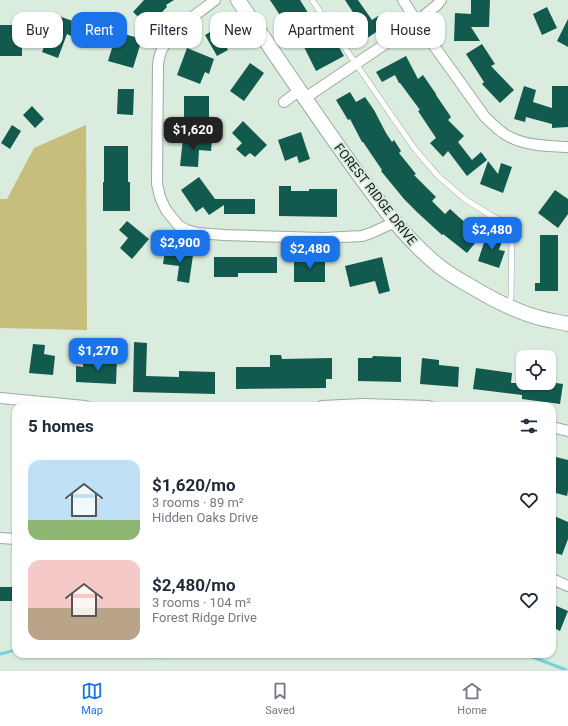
<!DOCTYPE html>
<html lang="en">
<head>
<meta charset="utf-8">
<style>
  :root { --surface:#fff; --page:#f2f2f3; --text:#1f2937; --muted:#747a83; --line:#e0e1e3; --accent:#1a73e8 }
  body { margin:0; font-family:Roboto,sans-serif; background:var(--page); color:var(--text); height:100vh; display:flex; flex-direction:column; font-size:15px; white-space:nowrap }
  * { box-sizing:border-box; margin:0 }
  p { font-size:13px; color:var(--muted) }
  .icon { flex:none; width:22px; height:22px; fill:none; stroke:currentColor; stroke-width:2; stroke-linecap:round; stroke-linejoin:round }
  .map { position:relative; flex:1; overflow:hidden }
  .panel { position:absolute; left:12px; top:402px; width:544px; height:256px; display:flex; flex-direction:column; background:var(--surface); border-radius:12px; box-shadow:0 1px 3px #0004 }
  .panel>* { flex:none }
  .top-card { position:absolute; left:12px; top:12px; width:544px; height:36px; display:flex; gap:8px }
  .buttons { position:absolute; left:516px; top:350px; display:grid; gap:8px }
  .buttons a { display:grid; place-items:center; width:40px; height:40px; border-radius:8px; background:var(--surface); box-shadow:0 1px 3px #0004; font-size:20px }
  .price { position:absolute; translate:-50% -34px; padding:0 9px; border-radius:8px; background:var(--accent); color:#fff; font-size:13px; line-height:26px; filter:drop-shadow(0 1px 2px #0008) }
  .price::after { content:''; position:absolute; left:50%; top:24px; width:12px; height:9px; margin-left:-6px; background:inherit; clip-path:polygon(0 0,100% 0,50% 100%) }
  .price.active { background:#222; color:#fff }
  ul { padding:0; list-style:none }
  li { display:flex; align-items:center; gap:12px; height:100px; padding:0 16px }
  li span { display:grid; place-items:center; flex:none; width:112px; height:80px; border-radius:12px; color:#555 }
  li>.icon { margin-inline-start:auto }
  span .icon { width:48px; height:48px; fill:#fffc; stroke-width:1 }
  li b { font-size:17px }
  h2 { display:flex; justify-content:space-between; align-items:center; height:48px; padding:0 16px; font-size:17px }
  .pill { padding:0 14px; border-radius:12px; background:var(--surface); box-shadow:0 1px 3px #0004; font-size:14px; line-height:36px }
  .pill.active { background:var(--accent); color:#fff }
  .menu { display:flex; justify-content:space-around; align-items:center; height:56px; border-top:1px solid var(--line); background:var(--surface); font-size:11px; color:var(--muted) }
  .menu a { display:grid; justify-items:center; gap:2px }
  .menu .active { color:var(--accent) }
  .map>svg:first-child { display:block }
  .green { fill:#c7bd7d }
  .lines { fill:none; stroke-linecap:round; stroke-linejoin:round }
  .stream { stroke:#75d2db; stroke-width:3 }
  .building { fill:#125a4d }
  .service-casing { stroke:#9cac9f; stroke-width:6 }
  .minor-casing { stroke:#9cac9f; stroke-width:12 }
  .secondary-casing { stroke:#9cac9f; stroke-width:16 }
  .service { stroke:#fff; stroke-width:5 }
  .minor { stroke:#fff; stroke-width:10 }
  .secondary { stroke:#fff; stroke-width:14 }
  .labels { text-anchor:middle; stroke-width:4; stroke-linejoin:round; paint-order:stroke }
  .street-label { font-size:13px; fill:#131914; stroke:#daecde }
</style>
</head>
<body>
<div class="map">
<svg width="568" height="670" viewBox="0 0 568 670">
  <rect width="100%" height="100%" fill="#daecde"/>
  <path class="green" d="M86 125 87 330 0 328V199H7L34 148Z"/>
  <g class="lines">
    <path class="stream" d="M0 654 16 650
      M113 654C138 656 164 659 188 654
      M525 654 566 670"/>
  </g>
  <path class="building" d="M144 0H174L166 5 167 7 148 26 133 12Z
    M270 0H300L310 16 314 14 319 24 313 27 325 48 336 42 344 56 316 71 304 47 303 48 289 24 287 26Z
    M345 0H358L372 20 378 16 385 26 363 41 349 22 356 17Z
    M471 0H490L489 27H471L480 41H454L455 13 471 14Z
    M547 7 557 28 542 35 533 14Z
    M56 15 81 24 75 38 67 34 58 58 42 52Z
    M568 19V47L557 41Z
    M229 21 238 37 225 44 228 50 217 56 205 35Z
    M0 25H22V56H0Z
    M117 32 142 39 133 68 108 61Z
    M482 44 495 64 491 66 514 90 500 103 482 84 484 82 466 54Z
    M187 48 214 59 209 74 205 72 200 84 177 75Z
    M406 56 418 79 423 75 436 94V95L451 117 448 120 464 136 458 142 472 160 481 152 487 160 467 176 448 151 443 157 430 143 436 138 418 111 420 110 400 83H399L395 75 382 82 376 72Z
    M250 63 264 73 244 101 230 91Z
    M524 86 536 90 533 102 552 108V86H568V127L552 128V124L526 117 525 122 514 119Z
    M118 89H134L133 115 117 114Z
    M350 92 356 102 365 97 374 110 386 133 392 142 394 140 401 151 399 153 416 174 414 175 436 197 432 201 445 214 450 209 470 227 472 225 483 233 467 253 443 234 442 235 418 213 404 199 381 171 382 170 363 142H362L350 119 348 120 336 100Z
    M184 96H209V123H184Z
    M32 106 44 119 35 128 23 115Z
    M243 121 267 145 255 157 250 153 245 157 236 149 242 143 232 133Z
    M12 125 21 131 10 149 1 143Z
    M301 132 310 159 299 163 297 156 285 161 278 140Z
    M183 138 212 140 211 151 199 150 198 167 180 166Z
    M104 146H128V182H130V211H103V182H104Z
    M488 161 498 174 501 163 512 167 503 193 480 184Z
    M199 177 215 199H255V214H224V205L209 215 203 207 196 212 181 190Z
    M279 186H291V191H309V189H337V217L279 216Z
    M555 190 568 199V214L558 228 538 213Z
    M127 221 149 239 132 259 120 248 128 238 119 230Z
    M487 233 503 238 499 250 505 251 499 268 478 261Z
    M540 235H558V291H535V283H540Z
    M165 251 193 255 189 283 177 281 179 266 163 264Z
    M214 257H277V273H238V277H214Z
    M382 257 390 291 379 294 375 281 350 287 345 266Z
    M294 258H325V282H294Z
    M134 342 147 343 146 376 179 377V371L215 372V394L133 392Z
    M33 344 45 345 44 354 55 356 53 375 29 373Z
    M270 355H281L282 359 332 358V379H326V388L236 389V367H270Z
    M373 356 401 357V382L358 381V358H372Z
    M105 357H117L116 384 76 382V366L83 367V363H105Z
    M422 358 439 360V365L459 367 458 387 420 384Z
    M476 368 512 373 511 383H549V382L563 384 560 404 522 399V395L473 389Z
    M552 456 568 460V491L567 496 552 492Z
    M552 515 568 522V539L562 555 552 552Z
    M0 587H16V601H0Z
    M552 604 568 611 560 631 552 627Z"/>
  <g class="lines">
    <g class="service-casing">
      <path id="service" d="M312 0 414 148 438 176 466 200 492 216 510 224 511 226 512 231 511 297 509 305"/>
    </g>
    <g class="minor-casing">
      <path id="minor" d="M215 0C198 14 176 26 164 46 160 51 159 58 158 64L157 184 160 197 166 210 179 226 187 230 198 233 224 235 323 238 362 236 371 233 395 222
        M403 0 417 22 485 117C493 124 500 133 510 137 526 146 550 146 568 147
        M305 98 409 28 437 5 441 0
        M284 102 300 90
        M0 398 85 406
        M322 406 363 404 429 406
        M552 427 568 431
        M0 538 16 539
        M552 579 568 586"/>
    </g>
    <g class="secondary-casing">
      <path id="secondary" d="M238 0C276 56 314 113 354 168 379 202 405 239 439 266 449 274 461 281 472 287 495 301 519 313 544 319 552 321 560 322 568 324"/>
    </g>
    <use href="#service" class="service"/>
    <use href="#minor" class="minor"/>
    <use href="#secondary" class="secondary"/>
  </g>
  <g class="labels">
    <g class="street-label">
      <text transform="translate(376 194) rotate(52)" y="5">FOREST RIDGE DRIVE</text>
    </g>
  </g>
</svg>
<div class="buttons">
<a><svg class="icon" aria-label="locate" viewBox="0 0 24 24"><circle cx="12" cy="12" r="6"/><path d="M12 2v4M12 18v4M2 12h4M18 12h4"/></svg></a>
</div>
<b class="price active" style="left:193px;top:151px">$1,620</b>
<b class="price" style="left:492px;top:251px">$2,480</b>
<b class="price" style="left:180px;top:264px">$2,900</b>
<b class="price" style="left:310px;top:270px">$2,480</b>
<b class="price" style="left:98px;top:372px">$1,270</b>
<div class="top-card">
<a class="pill">Buy</a>
<a class="pill active">Rent</a>
<a class="pill">Filters</a>
<a class="pill">New</a>
<a class="pill">Apartment</a>
<a class="pill">House</a>
</div>
<section class="panel">
<h2>5 homes<svg class="icon" aria-label="filters" viewBox="0 0 24 24"><path d="M4 7h16M4 17h16"/><circle cx="9" cy="7" r="2"/><circle cx="15" cy="17" r="2"/></svg></h2>
<ul>
<li><span style="background:linear-gradient(#bfe0f5 75%,#8fb573 0)"><svg class="icon" aria-label="home" viewBox="0 0 24 24"><path d="M3 11l9-7 9 7M6 9v11h12V9"/></svg></span><div><b>$1,620/mo</b><p>3 rooms · 89 m²</p><p>Hidden Oaks Drive</p></div><svg class="icon" aria-label="heart" viewBox="0 0 24 24"><path d="M12 20l-8-8c-3-5 5-10 8-4 3-6 11-1 8 4z"/></svg></li>
<li><span style="background:linear-gradient(#f6c9c9 60%,#b9a48a 0)"><svg class="icon" aria-label="home" viewBox="0 0 24 24"><path d="M3 11l9-7 9 7M6 9v11h12V9"/></svg></span><div><b>$2,480/mo</b><p>3 rooms · 104 m²</p><p>Forest Ridge Drive</p></div><svg class="icon" aria-label="heart" viewBox="0 0 24 24"><path d="M12 20l-8-8c-3-5 5-10 8-4 3-6 11-1 8 4z"/></svg></li>
</ul>
</section>
</div>
<nav class="menu">
<a class="active"><svg class="icon" aria-label="map" viewBox="0 0 24 24"><path d="M3 6l6-2 6 2 6-2v14l-6 2-6-2-6 2zM9 4v14M15 6v14"/></svg>Map</a>
<a><svg class="icon" aria-label="saved" viewBox="0 0 24 24"><path d="M7 4h10v16l-5-4-5 4z"/></svg>Saved</a>
<a><svg class="icon" aria-label="home" viewBox="0 0 24 24"><path d="M3 11l9-7 9 7M6 9v11h12V9"/></svg>Home</a>
</nav>
</body>
</html>
